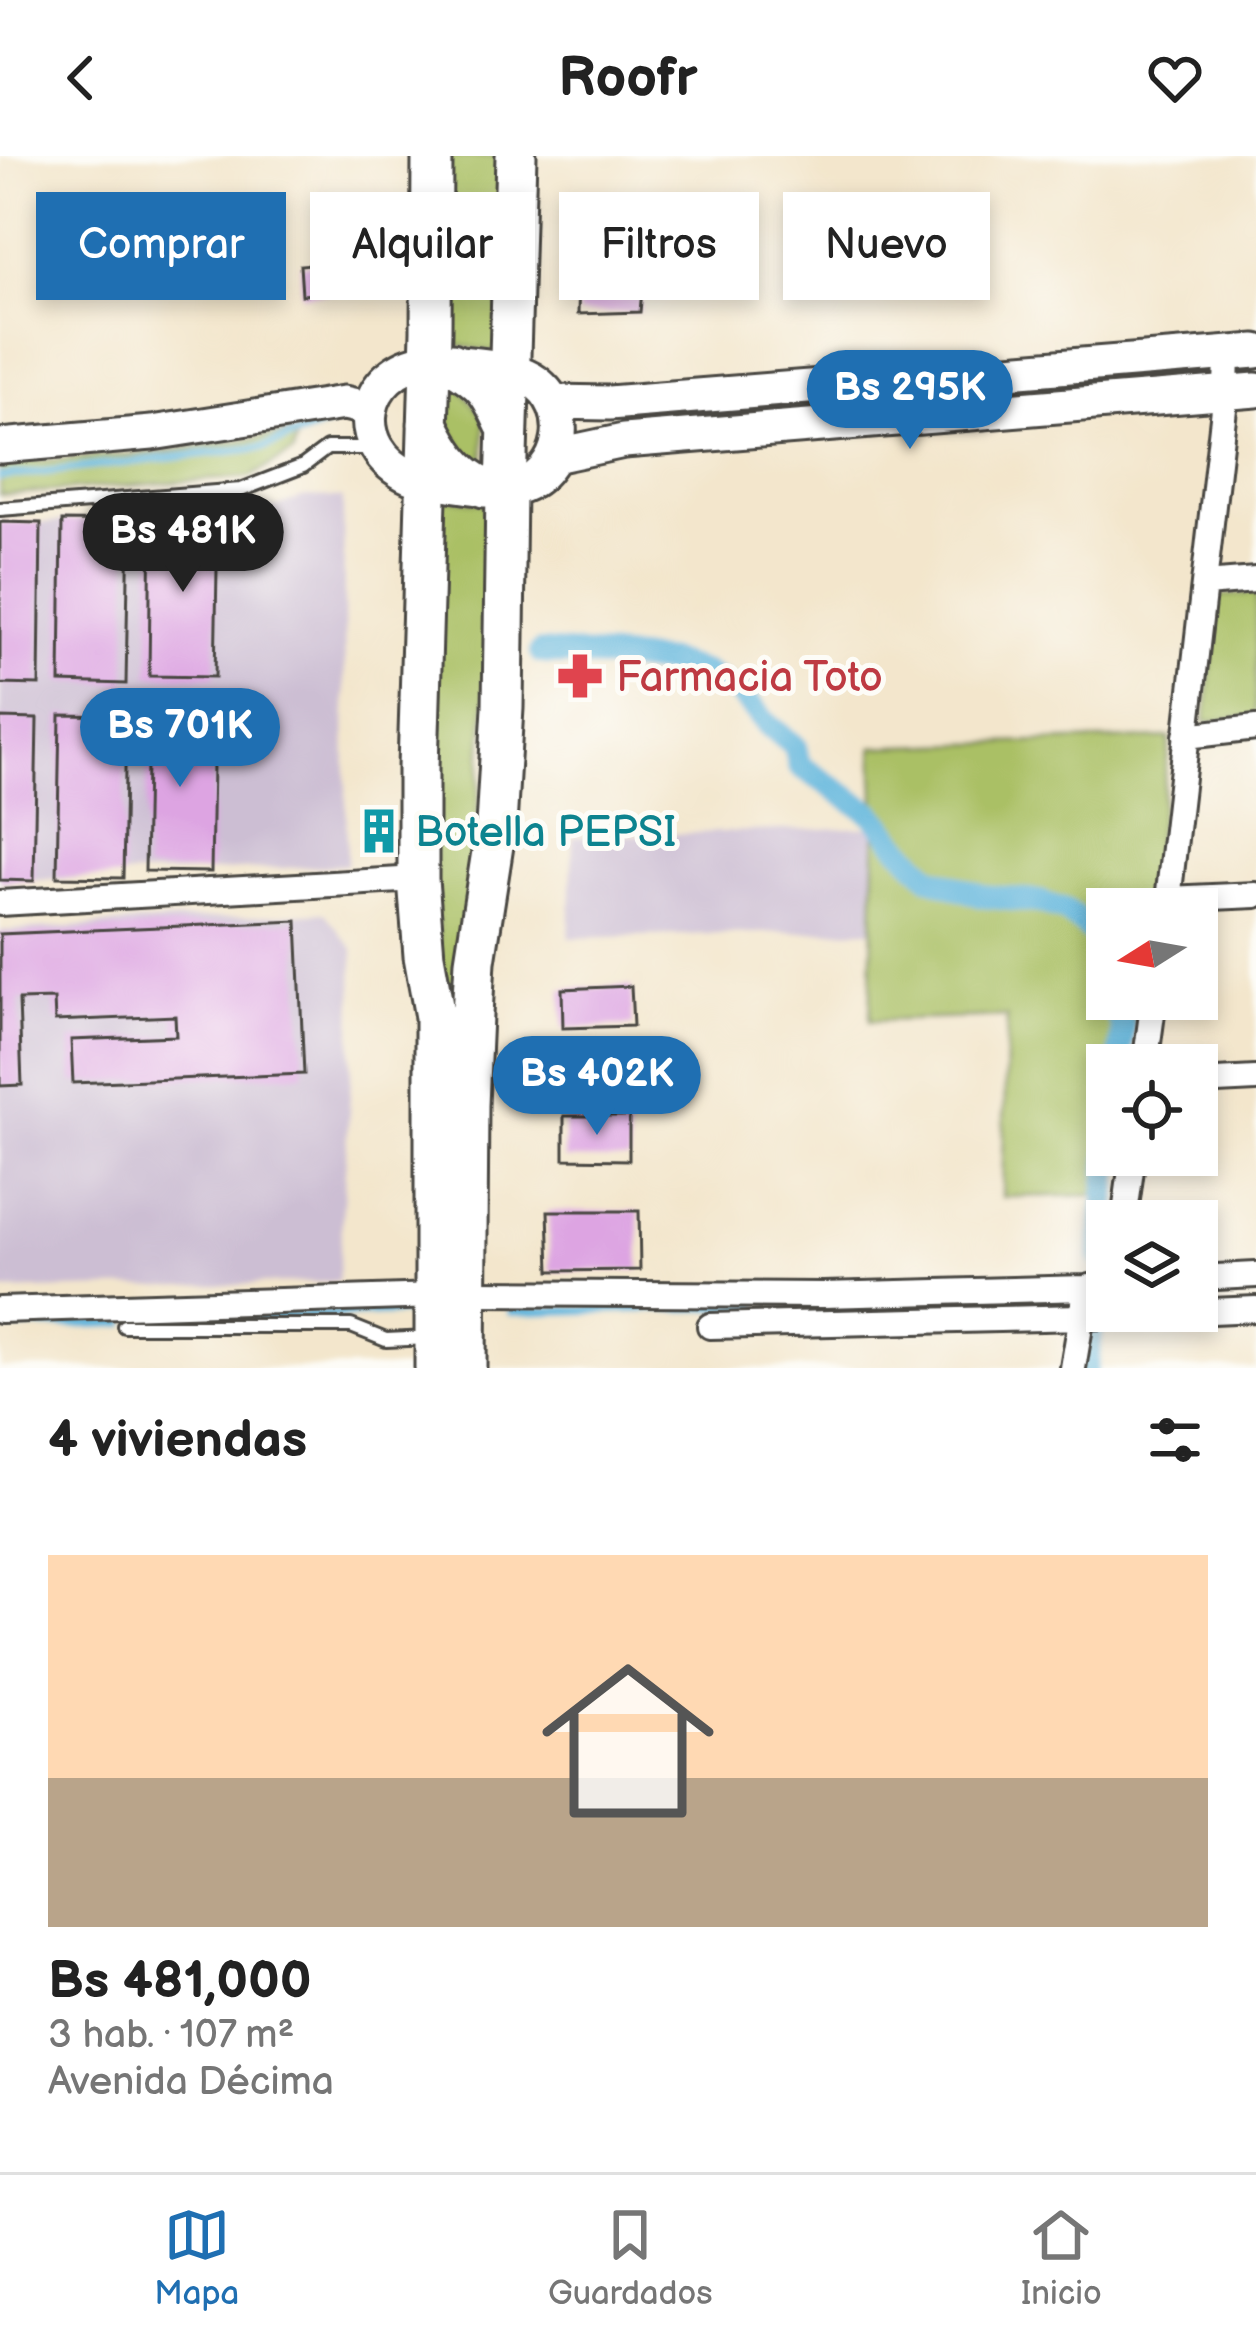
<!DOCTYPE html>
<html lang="es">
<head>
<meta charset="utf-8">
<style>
  :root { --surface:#fff; --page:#f2f2f2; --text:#222; --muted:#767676; --line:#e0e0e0; --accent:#1f6fb2 }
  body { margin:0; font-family:"Balsamiq Sans",sans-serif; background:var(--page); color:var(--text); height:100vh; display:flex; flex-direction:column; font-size:45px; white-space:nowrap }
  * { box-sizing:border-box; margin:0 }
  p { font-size:39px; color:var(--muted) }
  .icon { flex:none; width:66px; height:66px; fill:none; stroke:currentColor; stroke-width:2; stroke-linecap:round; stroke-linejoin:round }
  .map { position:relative; height:1212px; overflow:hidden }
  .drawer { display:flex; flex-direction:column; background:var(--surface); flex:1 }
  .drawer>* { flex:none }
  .banner { position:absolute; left:36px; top:36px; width:1185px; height:108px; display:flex; gap:24px }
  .needle { width:78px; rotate:259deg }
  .fabs { position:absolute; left:1086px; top:732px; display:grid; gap:24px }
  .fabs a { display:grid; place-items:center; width:132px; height:132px; border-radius:0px; background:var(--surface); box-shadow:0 6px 18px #0003; font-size:60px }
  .price { position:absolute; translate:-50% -102px; padding:0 27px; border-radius:42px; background:var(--accent); color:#fff; font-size:39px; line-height:78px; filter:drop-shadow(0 3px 6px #0008) }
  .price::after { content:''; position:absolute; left:50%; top:72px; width:36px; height:27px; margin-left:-18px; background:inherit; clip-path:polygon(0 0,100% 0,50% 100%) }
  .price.selected { background:#222; color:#fff }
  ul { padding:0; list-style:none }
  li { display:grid; align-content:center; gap:24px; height:636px; padding:0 48px }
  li+li { border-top:3px solid var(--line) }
  li span { display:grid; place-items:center; height:372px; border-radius:0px; color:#555 }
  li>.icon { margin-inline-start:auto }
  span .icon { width:216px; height:216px; fill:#fffc; stroke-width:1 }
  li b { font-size:51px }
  h2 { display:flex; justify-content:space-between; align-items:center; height:144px; padding:0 48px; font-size:51px }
  .chip { padding:0 42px; border-radius:0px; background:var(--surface); box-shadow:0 6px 18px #0003; font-size:42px; line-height:108px }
  .chip.selected { background:var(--accent); color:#fff }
  header { display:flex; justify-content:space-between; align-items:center; height:156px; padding:0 48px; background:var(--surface); font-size:54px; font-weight:700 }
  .menu { display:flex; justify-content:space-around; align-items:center; height:168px; border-top:3px solid var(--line); background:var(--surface); font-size:33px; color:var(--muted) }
  .menu a { display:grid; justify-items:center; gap:6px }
  .menu .selected { color:var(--accent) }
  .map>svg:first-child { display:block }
  .industrial { fill:#ccbed3 }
  .green { fill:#aac065; stroke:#6a7648; stroke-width:3 }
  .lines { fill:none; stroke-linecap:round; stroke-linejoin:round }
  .stream { stroke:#60b5dc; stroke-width:8 }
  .canal { stroke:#60b5dc; stroke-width:24 }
  .building { fill:#dda4e2 }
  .service-casing { stroke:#494743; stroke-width:18 }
  .minor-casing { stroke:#494743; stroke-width:30 }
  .secondary-casing { stroke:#494743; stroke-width:39 }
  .trunk-casing { stroke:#494743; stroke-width:45 }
  .service { stroke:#fff; stroke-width:12 }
  .minor { stroke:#fff; stroke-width:24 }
  .secondary { stroke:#fff; stroke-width:33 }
  .trunk { stroke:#fff; stroke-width:39 }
  .labels { text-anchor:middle; stroke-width:10; stroke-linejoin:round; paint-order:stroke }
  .health-label { font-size:42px; fill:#be3a42; stroke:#fdfcf7; text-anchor:start }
  .culture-label { font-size:42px; fill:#0d838f; stroke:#fdfcf7; text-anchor:start }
</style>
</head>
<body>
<header><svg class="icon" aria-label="back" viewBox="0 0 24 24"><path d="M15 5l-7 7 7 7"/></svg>Roofr<svg class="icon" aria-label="heart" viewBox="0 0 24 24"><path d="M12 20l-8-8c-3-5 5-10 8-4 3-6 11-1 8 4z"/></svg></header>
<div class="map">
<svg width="1256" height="1212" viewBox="0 0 1256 1212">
  <rect width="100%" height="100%" fill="#fdfcf7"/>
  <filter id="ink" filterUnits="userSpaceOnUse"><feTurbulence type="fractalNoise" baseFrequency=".00833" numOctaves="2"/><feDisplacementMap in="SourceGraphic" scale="24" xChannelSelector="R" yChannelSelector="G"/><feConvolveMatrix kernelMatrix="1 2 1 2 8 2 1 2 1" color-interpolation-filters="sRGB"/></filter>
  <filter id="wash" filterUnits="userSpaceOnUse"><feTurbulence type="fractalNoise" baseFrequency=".004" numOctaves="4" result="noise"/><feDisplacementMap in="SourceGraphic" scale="48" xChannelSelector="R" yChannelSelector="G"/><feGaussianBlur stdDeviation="2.7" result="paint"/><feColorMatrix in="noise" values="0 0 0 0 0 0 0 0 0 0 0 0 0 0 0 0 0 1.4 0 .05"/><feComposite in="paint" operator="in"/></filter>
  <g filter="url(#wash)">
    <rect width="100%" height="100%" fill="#f3e6cc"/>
    <path class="industrial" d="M304 341 343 342 347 709 0 726V370L278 351Z
      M876 671 871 774 569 782 573 681Z
      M324 756 354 794 351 925 338 1126 0 1135V775Z"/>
    <path class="green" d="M444 0H503L498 197 450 188 451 137Z
      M450 218 485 263 483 320 450 274Z
      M298 276 293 297 250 321 0 339V308L162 296Z
      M438 341 485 347V414L490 483 454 995 434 720Z
      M1256 437V560L1205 566 1219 440Z
      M1170 582 1148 753H1107V843H1137L1128 909H1107V999H1117L1111 1039 1002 1041 1007 861 870 865 876 671 873 591Z"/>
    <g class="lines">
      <path class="stream" d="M613 266 917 239
        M0 321 265 291 333 266
        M1197 1137 1256 1135
        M1105 1141H1107
        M511 1156 756 1150
        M187 1164 406 1156
        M0 1171 124 1167"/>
      <path class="canal" d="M541 496 672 507 705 517 740 538 769 570 795 590 799 609 873 658 900 691 930 721 982 740 1040 746 1066 755 1107 787
        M1113 843 1112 849 1123 870 1119 909
        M1100 1101 1110 999
        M1086 1212 1092 1174"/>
    </g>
    <g id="blocks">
      <path class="building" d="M647 80 640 156 578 158 580 86Z
        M369 103 371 133 302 139 300 109Z
        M151 357 218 359 215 521 149 520Z
        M62 365 129 366 126 528 60 526Z
        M0 366 41 367 39 529 0 528Z
        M148 553 214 554 211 716 145 715Z
        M60 559 126 560 123 722 57 721Z
        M0 562 37 563 34 725 0 724Z
        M297 765 304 918 73 927 71 884 176 880 175 860 55 865 54 843 19 844 22 929 0 930V778Z
        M631 830 633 870 563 872 562 833Z
        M564 960H629V1004L564 1003Z
        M548 1055H639L640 1114 550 1115Z"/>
    </g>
  </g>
  <g filter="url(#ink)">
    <use href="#blocks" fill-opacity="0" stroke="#494743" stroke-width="3"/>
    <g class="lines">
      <g class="service-casing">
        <path id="service" d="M0 353 241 334 303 310 327 292H372
          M124 1170H351L386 1184 429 1182"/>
      </g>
      <g class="minor-casing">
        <path id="minor" d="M1205 428 1256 424
          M1186 580 1256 572
          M1168 743 1256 739
          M0 747 418 723
          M1167 753 1226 235 1227 197
          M1145 909 1154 843
          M1197 926 1256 923
          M1124 1065 1133 999
          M1197 1122 1256 1119
          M467 1137 823 1139 1086 1132 1107 1127
          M0 1154 436 1140
          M710 1170 1081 1161 1256 1153
          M1073 1212 1084 1147"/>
      </g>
      <g class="secondary-casing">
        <path id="secondary" d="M429 204C459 208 506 208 531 223 576 250 565 320 514 332 491 337 436 325 411 321 347 292 360 213 429 204Z
          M553 246 609 247 1256 195
          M0 290 152 277 344 247 370 253
          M554 300 624 285 1256 234"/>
      </g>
      <g class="trunk-casing">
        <path id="trunk" d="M432 0 431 175 418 612V723L424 800 435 861V1212
          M452 207C485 227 490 234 505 268
          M428 268C442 296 455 318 484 331
          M466 1212 468 949 472 859 475 805 496 670 503 552 506 334 516 0"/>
      </g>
      <use href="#service" class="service"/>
      <use href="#minor" class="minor"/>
      <use href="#secondary" class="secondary"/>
      <use href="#trunk" class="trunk"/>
    </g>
  </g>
  <defs>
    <g id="pharmacy-bare" transform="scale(3.6)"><path d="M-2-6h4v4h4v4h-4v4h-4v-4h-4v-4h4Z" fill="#e0444e" stroke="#fdfcf7" stroke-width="2.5" paint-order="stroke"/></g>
    <g id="building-bare" transform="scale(3.6)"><path d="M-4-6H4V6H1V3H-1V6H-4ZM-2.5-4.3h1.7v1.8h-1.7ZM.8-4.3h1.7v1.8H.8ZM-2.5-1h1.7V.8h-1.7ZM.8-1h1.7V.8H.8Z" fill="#0f9aa8" stroke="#fdfcf7" stroke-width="2.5" paint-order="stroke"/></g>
  </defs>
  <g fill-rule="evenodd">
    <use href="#pharmacy-bare" x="580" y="520"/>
    <use href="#building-bare" x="379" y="675"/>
  </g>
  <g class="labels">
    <g class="health-label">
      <text x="616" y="535">Farmacia Toto</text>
    </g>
    <g class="culture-label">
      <text x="415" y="690">Botella PEPSI</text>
    </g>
  </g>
</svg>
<div class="fabs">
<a><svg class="needle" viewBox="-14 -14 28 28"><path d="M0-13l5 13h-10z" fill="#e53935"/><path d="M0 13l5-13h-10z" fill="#767676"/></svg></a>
<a><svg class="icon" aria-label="locate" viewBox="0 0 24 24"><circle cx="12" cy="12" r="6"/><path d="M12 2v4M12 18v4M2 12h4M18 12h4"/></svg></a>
<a><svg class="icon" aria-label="layers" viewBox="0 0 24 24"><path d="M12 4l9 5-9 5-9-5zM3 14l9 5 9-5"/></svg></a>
</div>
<b class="price" style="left:910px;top:296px">Bs 295K</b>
<b class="price selected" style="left:183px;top:439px">Bs 481K</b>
<b class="price" style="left:180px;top:634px">Bs 701K</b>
<b class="price" style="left:597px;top:982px">Bs 402K</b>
<div class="banner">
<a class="chip selected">Comprar</a>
<a class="chip">Alquilar</a>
<a class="chip">Filtros</a>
<a class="chip">Nuevo</a>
</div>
</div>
<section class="drawer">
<h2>4 viviendas<svg class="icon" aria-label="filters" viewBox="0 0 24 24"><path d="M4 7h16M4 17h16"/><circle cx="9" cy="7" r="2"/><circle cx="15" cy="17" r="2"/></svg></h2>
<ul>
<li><span style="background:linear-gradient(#ffd9b3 60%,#b9a48a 0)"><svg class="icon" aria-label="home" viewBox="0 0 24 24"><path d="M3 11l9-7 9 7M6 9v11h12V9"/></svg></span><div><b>Bs 481,000</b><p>3 hab. · 107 m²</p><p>Avenida Décima</p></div></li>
</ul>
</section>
<nav class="menu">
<a class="selected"><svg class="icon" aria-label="map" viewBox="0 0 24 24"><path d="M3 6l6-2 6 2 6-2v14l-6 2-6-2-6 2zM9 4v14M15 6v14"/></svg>Mapa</a>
<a><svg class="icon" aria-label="saved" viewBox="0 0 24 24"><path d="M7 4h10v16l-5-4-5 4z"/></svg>Guardados</a>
<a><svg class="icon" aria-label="home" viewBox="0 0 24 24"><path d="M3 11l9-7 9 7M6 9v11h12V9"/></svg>Inicio</a>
</nav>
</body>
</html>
